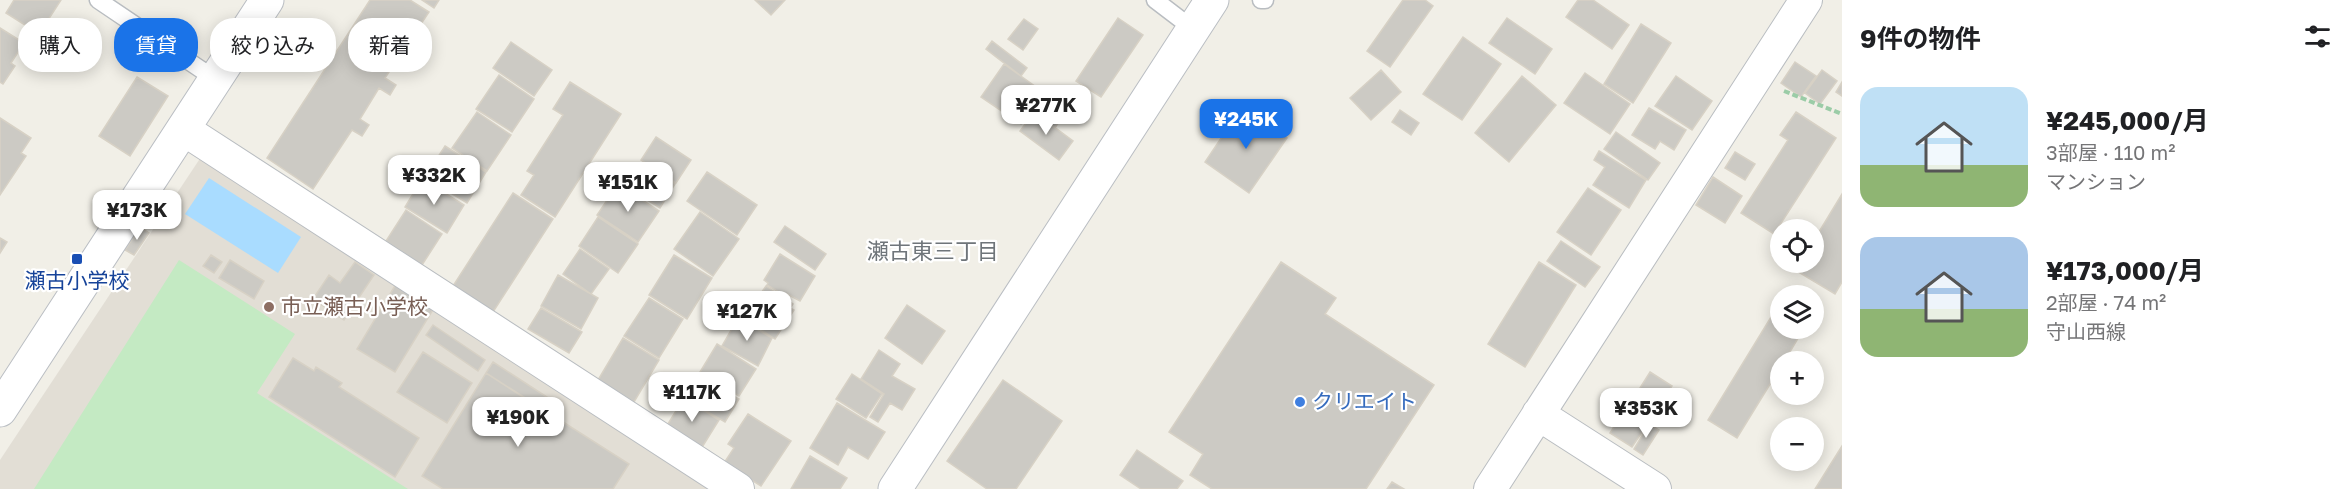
<!DOCTYPE html>
<html lang="ja">
<head>
<meta charset="utf-8">
<style>
  :root { --surface:#fff; --page:#f6f6f6; --text:#202124; --muted:#757577; --accent:#1a73e8 }
  body { margin:0; font-family:"Golos Text","Noto Sans JP",sans-serif; background:var(--page); color:var(--text); height:100vh; display:flex; flex-direction:column; font-size:22px; white-space:nowrap }
  * { box-sizing:border-box; margin:0 }
  p { font-size:20px; color:var(--muted) }
  .icon { flex:none; width:33px; height:33px; fill:none; stroke:currentColor; stroke-width:2; stroke-linecap:round; stroke-linejoin:round }
  .map { position:relative; flex:1; overflow:hidden }
  .details { display:flex; flex-direction:column; background:var(--surface); width:510px }
  .details>* { flex:none }
  .banner { position:absolute; left:18px; top:18px; width:570px; height:54px; display:flex; gap:12px }
  .buttons { position:absolute; left:1770px; top:219px; display:grid; gap:12px }
  .buttons a { display:grid; place-items:center; width:54px; height:54px; border-radius:50%; background:var(--surface); box-shadow:0 3px 15px #0003; font-size:30px }
  .price { position:absolute; translate:-50% -51px; padding:0 14px; border-radius:12px; background:#fff; color:#222; font-size:20px; line-height:39px; filter:drop-shadow(0 2px 3px #0008) }
  .price::after { content:''; position:absolute; left:50%; top:36px; width:18px; height:14px; margin-left:-9px; background:inherit; clip-path:polygon(0 0,100% 0,50% 100%) }
  .price.selected { background:var(--accent); color:#fff }
  ul { padding:0; list-style:none }
  li { display:flex; align-items:center; gap:18px; height:150px; padding:0 18px }
  li span { display:grid; place-items:center; flex:none; width:168px; height:120px; border-radius:18px; color:#555 }
  li>.icon { margin-inline-start:auto }
  span .icon { width:72px; height:72px; fill:#fffc; stroke-width:1 }
  li b { font-size:26px }
  h2 { display:flex; justify-content:space-between; align-items:center; height:72px; padding:0 18px; font-size:26px }
  .pill { padding:0 21px; border-radius:24px; background:var(--surface); box-shadow:0 3px 15px #0003; font-size:21px; line-height:54px }
  .pill.selected { background:var(--accent); color:#fff }
  main { display:flex; flex:1; min-height:0 }
  .map>svg:first-child { display:block }
  .education { fill:#e2ded5 }
  .green { fill:#c4eac3 }
  .water { fill:#a9dcff }
  .building { fill:#cccac4; stroke:#d7d1c5; stroke-width:1.5 }
  .lines { fill:none; stroke-linecap:round; stroke-linejoin:round }
  .lane-casing { stroke:#b9bdc1; stroke-width:19 }
  .street-casing { stroke:#b9bdc1; stroke-width:34 }
  .secondary-casing { stroke:#babec3; stroke-width:35 }
  .path { stroke:#9bcca7; stroke-width:4; stroke-dasharray:6 3; stroke-linecap:butt }
  .lane { stroke:#fff; stroke-width:16 }
  .street { stroke:#fff; stroke-width:32 }
  .secondary { stroke:#fff; stroke-width:33 }
  .transit-dot { fill:#1a4fb4; stroke:#fff; stroke-width:2 }
  .education-dot { fill:#8d6e63; stroke:#fff; stroke-width:2 }
  .shop-dot { fill:#3f7fe0; stroke:#fff; stroke-width:2 }
  .labels { text-anchor:middle; stroke-width:4.5; stroke-linejoin:round; paint-order:stroke }
  .transit-label { font-size:21px; fill:#164399; stroke:#fff }
  .education-label { font-size:21px; fill:#785e54; stroke:#fff; text-anchor:start }
  .shop-label { font-size:21px; fill:#366cbe; stroke:#fff; text-anchor:start }
  .neighbourhood-label { font-size:22px; fill:#6f757a; stroke:#fff }
</style>
</head>
<body>
<main>
<div class="map">
<svg width="1842" height="489" viewBox="0 0 1842 489">
  <rect width="100%" height="100%" fill="#f1efe7"/>
  <path class="education" d="M203 154 714 489H0V460Z"/>
  <path class="green" d="M179 260 295 334 257 393 408 489H34Z"/>
  <path class="water" d="M209 178 301 237 278 273 185 214Z"/>
  <path class="building" d="M14 0H61L39 34 6 13Z
    M370 0H410L429 12 385 78 396 85 390 95 379 88 360 119 369 125 362 136 352 130 313 189 267 158Z
    M422 0H439L434 8Z
    M755 0H785L771 15Z
    M1403 0H1425L1433 6 1390 67 1367 51Z
    M1578 0H1593L1629 25 1612 49 1566 17Z
    M1118 18 1143 35 1101 97 1076 81Z
    M1507 18 1552 49 1535 74 1489 43Z
    M1024 19 1038 29 1023 50 1008 39Z
    M1641 24 1671 43 1633 103 1604 84Z
    M0 28 24 43 11 63 15 66 3 84 0 82Z
    M1463 37 1501 64 1462 120 1423 94Z
    M992 41 1027 68 1021 76 986 49Z
    M511 42 552 70 534 96 493 68Z
    M1795 62 1816 76 1801 97 1781 83Z
    M1004 64 1043 92 1021 124 981 97Z
    M1381 70 1401 92 1371 120 1350 98Z
    M1822 70 1837 81 1820 104 1805 93Z
    M1585 73 1630 104 1610 134 1564 103Z
    M499 75 534 99 512 132 476 109Z
    M1522 76 1556 105 1509 162 1475 133Z
    M1676 76 1712 101 1692 130 1655 106Z
    M137 77 168 96 130 156 99 136Z
    M570 82 621 114 555 217 521 195 534 175 527 171 563 115 553 109Z
    M1842 82V96L1836 92Z
    M1046 96 1066 111 1055 128 1034 112Z
    M1242 107 1287 138 1249 193 1205 162Z
    M1649 108 1686 130 1674 150 1660 141 1655 149 1632 135Z
    M1400 110 1419 123 1411 135 1392 122Z
    M477 112 511 135 487 171 452 148Z
    M1034 112 1073 141 1059 160 1020 131Z
    M1796 112 1836 138 1774 234 1741 213 1788 140 1780 135Z
    M0 118 31 138 21 153 26 156 0 195Z
    M1616 132 1660 163 1648 180 1604 149Z
    M656 137 691 160 676 183 641 160Z
    M445 146 486 172 467 203 425 177Z
    M1599 151 1646 180 1629 208 1593 185 1605 167 1594 160Z
    M1735 152 1755 164 1745 180 1725 168Z
    M640 163 675 184 660 208 625 186Z
    M707 172 757 205 737 235 687 201Z
    M1713 177 1742 196 1725 223 1696 205Z
    M422 179 464 205 447 233 405 207Z
    M618 184 659 211 638 242 597 215Z
    M1588 188 1621 210 1591 255 1557 232Z
    M513 193 553 219 493 312 453 286Z
    M1842 194V282L1835 294 1795 270 1800 262H1814V240Z
    M406 210 442 234 422 265 386 241Z
    M700 212 739 239 713 276 674 249Z
    M598 217 638 244 618 273 579 246Z
    M785 226 826 254 815 270 774 242Z
    M140 227 149 233 134 255 125 250Z
    M0 238 7 242 0 253Z
    M1561 241 1600 267 1585 287 1547 261Z
    M580 249 609 269 591 294 563 274Z
    M780 254 815 276 800 301 787 294 785 296 767 285 768 283 764 280Z
    M211 255 222 262 214 273 203 266Z
    M674 255 712 278 687 319 649 295Z
    M230 260 264 281 254 299 219 278Z
    M355 262 374 275 344 320 313 299 329 275 340 283Z
    M1281 262 1336 298 1325 314 1434 385 1366 489H1212L1190 475 1203 454 1169 432Z
    M1539 262 1576 285 1525 367 1488 344Z
    M558 275 598 298 581 329 541 306Z
    M396 284 434 308 395 372 357 349Z
    M766 286 793 304 790 308 794 310 775 339 750 322 763 303 757 299Z
    M649 298 683 319 659 358 624 336Z
    M907 305 945 331 922 364 885 338Z
    M541 308 582 332 569 353 528 329Z
    M1771 317 1780 323V328H1790L1800 335 1784 362H1780V368L1737 438 1708 420Z
    M738 318 772 338 758 366 722 346Z
    M433 325 485 360 478 371 426 335Z
    M623 338 659 360 634 402 598 380Z
    M717 344 756 369 739 396 700 372Z
    M879 350 900 364 892 376 915 389 902 410 890 403 878 422 870 417 884 394 861 379Z
    M423 352 472 383 447 423 397 392Z
    M293 358 314 371 316 367 342 383 339 387 419 438 395 477 269 397Z
    M493 362 550 399 543 410 486 373Z
    M1650 372 1672 386 1649 420 1628 407Z
    M486 373 629 464 613 489H443L422 476Z
    M852 374 882 394 866 418 836 399Z
    M705 377 731 391 729 394 739 399 725 422 691 402Z
    M1003 380 1062 421 1016 489H987L947 461Z
    M684 398 719 420 701 449 666 427Z
    M837 403 885 432 868 459 848 447 838 465 810 448Z
    M1624 411 1647 425 1632 447 1610 433Z
    M748 414 791 441 761 486 724 463 734 448 728 444Z
    M1649 424 1659 430 1643 455 1634 449Z
    M1842 446V489H1815Z
    M1137 450 1183 481 1177 489H1141L1120 475Z
    M810 456 847 478 840 489H791Z
    M1392 482 1404 489H1387Z"/>
  <g class="lines">
    <g class="lane-casing">
      <path id="lane" d="M98 0 215 79
        M1155 0 1193 29
        M1261 0H1265"/>
    </g>
    <g class="street-casing">
      <path id="street" d="M183 129 738 489
        M1538 414 1655 489
        M1490 489 1806 0"/>
    </g>
    <g class="secondary-casing">
      <path id="secondary" d="M0 410 267 0
        M895 489 1212 0"/>
    </g>
    <path class="path" d="M1784 91 1842 114"/>
    <use href="#lane" class="lane"/>
    <use href="#street" class="street"/>
    <use href="#secondary" class="secondary"/>
  </g>
  <rect class="transit-dot" x="71" y="253" width="12" height="12" rx="3"/>
  <circle class="education-dot" cx="269" cy="307" r="6"/>
  <circle class="shop-dot" cx="1300" cy="402" r="6"/>
  <g class="labels">
    <g class="transit-label">
      <text x="77" y="288">瀬古小学校</text>
    </g>
    <g class="education-label">
      <text x="281" y="314">市立瀬古小学校</text>
    </g>
    <g class="shop-label">
      <text x="1312" y="409">クリエイト</text>
    </g>
    <g class="neighbourhood-label">
      <text x="933" y="259">瀬古東三丁目</text>
    </g>
  </g>
</svg>
<div class="buttons">
<a><svg class="icon" aria-label="locate" viewBox="0 0 24 24"><circle cx="12" cy="12" r="6"/><path d="M12 2v4M12 18v4M2 12h4M18 12h4"/></svg></a>
<a><svg class="icon" aria-label="layers" viewBox="0 0 24 24"><path d="M12 4l9 5-9 5-9-5zM3 14l9 5 9-5"/></svg></a>
<a>+</a>
<a>−</a>
</div>
<b class="price" style="left:1046px;top:136px">¥277K</b>
<b class="price selected" style="left:1246px;top:150px">¥245K</b>
<b class="price" style="left:434px;top:206px">¥332K</b>
<b class="price" style="left:628px;top:213px">¥151K</b>
<b class="price" style="left:137px;top:241px">¥173K</b>
<b class="price" style="left:747px;top:342px">¥127K</b>
<b class="price" style="left:692px;top:423px">¥117K</b>
<b class="price" style="left:1646px;top:439px">¥353K</b>
<b class="price" style="left:518px;top:448px">¥190K</b>
<div class="banner">
<a class="pill">購入</a>
<a class="pill selected">賃貸</a>
<a class="pill">絞り込み</a>
<a class="pill">新着</a>
</div>
</div>
<section class="details">
<h2>9件の物件<svg class="icon" aria-label="filters" viewBox="0 0 24 24"><path d="M4 7h16M4 17h16"/><circle cx="9" cy="7" r="2"/><circle cx="15" cy="17" r="2"/></svg></h2>
<ul>
<li><span style="background:linear-gradient(#bfe0f5 65%,#8fb573 0)"><svg class="icon" aria-label="home" viewBox="0 0 24 24"><path d="M3 11l9-7 9 7M6 9v11h12V9"/></svg></span><div><b>¥245,000/月</b><p>3部屋 · 110 m²</p><p>マンション</p></div></li>
<li><span style="background:linear-gradient(#a9c7e8 60%,#8fb573 0)"><svg class="icon" aria-label="home" viewBox="0 0 24 24"><path d="M3 11l9-7 9 7M6 9v11h12V9"/></svg></span><div><b>¥173,000/月</b><p>2部屋 · 74 m²</p><p>守山西線</p></div></li>
</ul>
</section>
</main>
</body>
</html>
